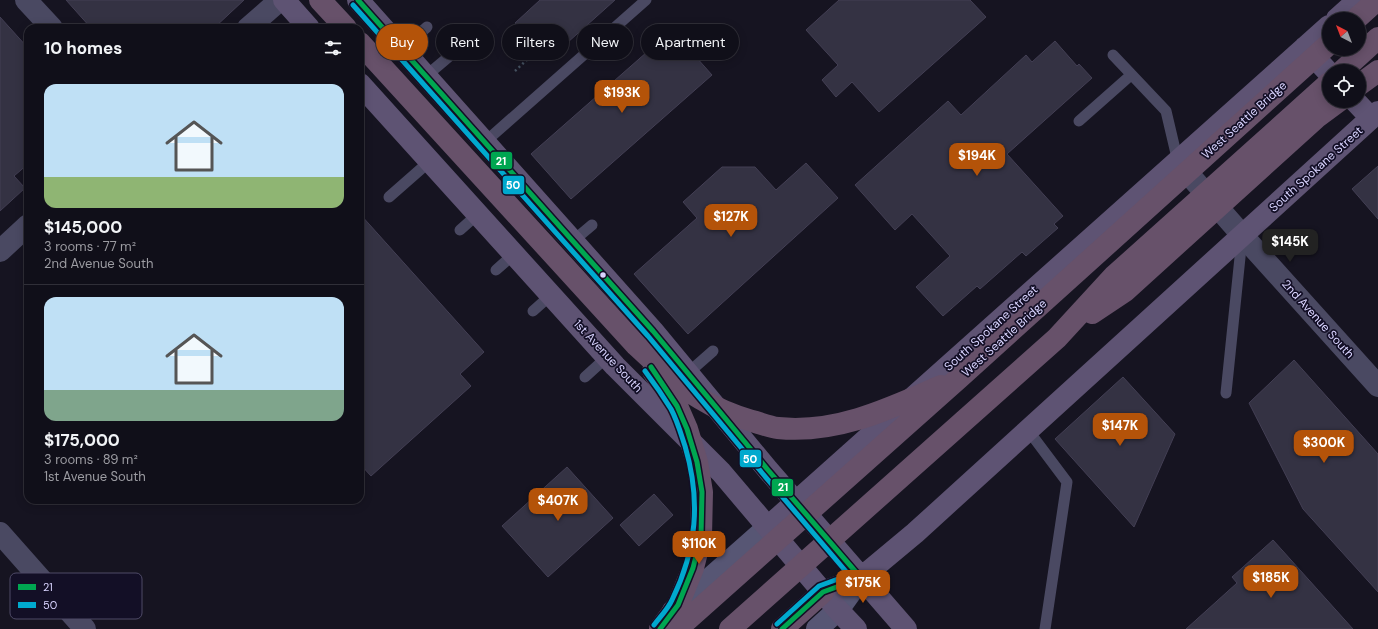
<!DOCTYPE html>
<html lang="en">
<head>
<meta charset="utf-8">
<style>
  :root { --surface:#100f19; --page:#191822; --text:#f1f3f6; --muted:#9c9ca2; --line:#302f38; --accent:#b45309 }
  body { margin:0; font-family:"DM Sans",sans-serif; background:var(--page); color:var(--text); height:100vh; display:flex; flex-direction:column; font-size:15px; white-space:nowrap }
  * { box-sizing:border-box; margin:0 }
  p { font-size:13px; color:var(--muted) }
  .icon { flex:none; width:22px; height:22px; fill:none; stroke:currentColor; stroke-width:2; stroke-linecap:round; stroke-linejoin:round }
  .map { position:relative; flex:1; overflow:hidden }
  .sheet { position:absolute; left:24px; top:24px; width:340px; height:480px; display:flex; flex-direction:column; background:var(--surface); border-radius:12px; box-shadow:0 2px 10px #0003,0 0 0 1px var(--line) }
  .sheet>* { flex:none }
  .guide { position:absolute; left:376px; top:24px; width:380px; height:36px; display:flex; gap:8px }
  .needle { width:26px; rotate:318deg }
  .tools { position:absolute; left:1322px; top:12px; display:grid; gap:8px }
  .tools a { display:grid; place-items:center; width:44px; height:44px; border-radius:50%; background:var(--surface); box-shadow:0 2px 10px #0003,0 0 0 1px var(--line); font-size:20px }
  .price { position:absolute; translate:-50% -34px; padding:0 9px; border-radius:8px; background:var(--accent); color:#fff; font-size:13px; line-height:26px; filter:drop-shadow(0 1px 2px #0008) }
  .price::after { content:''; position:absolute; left:50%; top:24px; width:12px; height:9px; margin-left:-6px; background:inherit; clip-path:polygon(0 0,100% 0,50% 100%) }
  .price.current { background:#222; color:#fff }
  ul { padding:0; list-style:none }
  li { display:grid; align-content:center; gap:8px; height:212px; padding:0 20px }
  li+li { border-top:1px solid var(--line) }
  li span { display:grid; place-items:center; height:124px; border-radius:12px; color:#555 }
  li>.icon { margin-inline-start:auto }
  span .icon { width:72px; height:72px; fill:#fffc; stroke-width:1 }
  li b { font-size:17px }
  h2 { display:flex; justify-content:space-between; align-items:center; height:48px; padding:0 20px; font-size:17px }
  .chip { padding:0 14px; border-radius:18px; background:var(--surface); box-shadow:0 2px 10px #0003,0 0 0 1px var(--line); font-size:14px; line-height:36px }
  .chip.current { background:var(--accent); color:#fff }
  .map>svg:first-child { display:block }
  .building { fill:#343243; stroke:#433f54 }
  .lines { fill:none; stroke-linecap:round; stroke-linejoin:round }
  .path { stroke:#44505f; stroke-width:2.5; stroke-dasharray:2 3; stroke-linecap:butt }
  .service { stroke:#4a4962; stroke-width:11 }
  .minor { stroke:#4a4962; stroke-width:22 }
  .secondary { stroke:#575674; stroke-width:22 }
  .primary { stroke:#5e5373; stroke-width:22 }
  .motorway { stroke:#67516a; stroke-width:22 }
  .bus-1-casing { stroke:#130f26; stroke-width:8 }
  .bus-2-casing { stroke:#130f26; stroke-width:8 }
  .bus-1 { stroke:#00a651; stroke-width:5 }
  .bus-2 { stroke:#00a9ce; stroke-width:5 }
  .bus-dot { fill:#d9d4ff; stroke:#130f26; stroke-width:1.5 }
  .labels { text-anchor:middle; stroke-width:3.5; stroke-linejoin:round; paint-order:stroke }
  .street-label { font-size:12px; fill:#d9d4ff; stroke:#130f26 }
  .key { fill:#130f26; stroke:#4e4a67; stroke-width:1 }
  .key-label { font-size:11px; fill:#d9d4ff }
  .line-badge { stroke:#130f26; stroke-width:1.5 }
  .badge-label { font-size:11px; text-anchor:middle; font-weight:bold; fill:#fff }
</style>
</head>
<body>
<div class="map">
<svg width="1378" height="629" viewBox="0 0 1378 629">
  <rect width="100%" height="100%" fill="#161421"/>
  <path class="building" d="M66 0H244L214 28H91Z
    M540 0H615L548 60 515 23Z
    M839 0H970L986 17 879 112 852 82 836 97 822 80 838 65 806 30Z
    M0 17 28 48V164L14 176 25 188 0 211Z
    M672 30 712 75 571 199 531 154Z
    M1055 41 1077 66 1079 64 1092 78 1007 154 1063 216 1054 224 1058 228 1026 256 1022 252 980 289 977 286 943 316 916 287 950 256 912 214 895 230 855 185 948 101 961 115 1026 55 1032 62Z
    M806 163 838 198 688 334 634 274 697 218 683 202 722 167H755L776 190Z
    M1378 166V219L1352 189Z
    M360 214 484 352 460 374 471 386 371 476 360 464Z
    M1294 360 1378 454V592L1303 509 1249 403Z
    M1123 377 1175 434 1134 527 1055 439Z
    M567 467 613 518 548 577 502 526Z
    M654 494 673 515 639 546 620 525Z
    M1273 540 1353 629H1186L1237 583 1232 577Z"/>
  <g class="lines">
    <path class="path" d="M515 71 532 55"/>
    <path class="service" d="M402 49 427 27
      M1113 55 1166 111 1178 162
      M426 76 452 54
      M1079 121 1131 75
      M485 142 646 0
      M389 197 430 161
      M460 230 478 214
      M573 241 592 225
      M496 270 514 254
      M533 311 551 295
      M688 373 713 351
      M585 377 607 357
      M1226 393 1242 238
      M1028 430 1067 482 1045 629"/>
    <path class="minor" d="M26 0 52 28
      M248 28 280 0
      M1178 162 1242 235 1378 386
      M0 251 28 225
      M0 533 85 629"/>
    <path class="secondary" d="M673 611 768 527
      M817 629 838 610 861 578"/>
    <path class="primary" d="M284 0 309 28
      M358 0 653 331 768 470 906 629
      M1337 19 1358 0
      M1305 47 1329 73
      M360 84 615 366 721 472 838 610 856 629
      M1355 101 1371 118
      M768 527 1329 26
      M823 592 861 578 915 533 1378 112"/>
    <path class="motorway" d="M320 0 346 28
      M1356 19 1377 0
      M360 43 636 345C657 364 677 385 701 399 717 409 735 416 752 421 760 423 769 427 778 428 836 434 889 409 941 386
      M1342 71 1378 38
      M1359 85 1378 71
      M1092 313 1125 291 1316 118 1339 101
      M653 371 677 406 687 429 697 462 702 492 701 536 693 568 678 605 660 629
      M677 629 959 378 1329 44
      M730 629 1057 338 1114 276 1329 83
      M782 629 823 592"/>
    <g class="bus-1-casing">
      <path id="bus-1" d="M358 0 653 331 768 470 861 578 823 592 782 629
        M651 367 677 406 687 429 697 462 702 492 701 536 693 568 678 605 660 629"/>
    </g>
    <g class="bus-2-casing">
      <path id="bus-2" d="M353 5 648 336 763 474 849 575 819 586 777 624
        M645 371C654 383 663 396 671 409 677 420 681 434 685 446 701 500 697 549 672 600 668 609 660 617 654 625"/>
    </g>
    <use href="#bus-1" class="bus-1"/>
    <use href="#bus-2" class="bus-2"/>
  </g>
  <circle class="bus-dot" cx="603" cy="275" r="3.5"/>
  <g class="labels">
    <g class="street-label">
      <text transform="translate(1244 120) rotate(-42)" y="4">West Seattle Bridge</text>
      <text transform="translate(1316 169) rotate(-42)" y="4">South Spokane Street</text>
      <text transform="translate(1318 319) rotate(48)" y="4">2nd Avenue South</text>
      <text transform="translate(991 328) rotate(-42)" y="4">South Spokane Street</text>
      <text transform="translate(1004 338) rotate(-42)" y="4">West Seattle Bridge</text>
      <text transform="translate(608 356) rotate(47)" y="4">1st Avenue South</text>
    </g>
  </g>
  <rect x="10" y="573" width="132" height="46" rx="6" class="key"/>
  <rect x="18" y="584" width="18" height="6" fill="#00a651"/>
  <rect x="18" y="602" width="18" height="6" fill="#00a9ce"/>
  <g class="key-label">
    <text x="43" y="591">21</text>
    <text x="43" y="609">50</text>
  </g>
  <g class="line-badge">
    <rect x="490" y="151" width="23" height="19" rx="4" fill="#00a651"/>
    <rect x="502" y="175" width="23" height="20" rx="4" fill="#00a9ce"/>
    <rect x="739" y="449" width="23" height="19" rx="4" fill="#00a9ce"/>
    <rect x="771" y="478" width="23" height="19" rx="4" fill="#00a651"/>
  </g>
  <g class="badge-label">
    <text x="501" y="165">21</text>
    <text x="513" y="189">50</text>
    <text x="750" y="463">50</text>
    <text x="783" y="491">21</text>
  </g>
</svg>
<div class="tools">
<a><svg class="needle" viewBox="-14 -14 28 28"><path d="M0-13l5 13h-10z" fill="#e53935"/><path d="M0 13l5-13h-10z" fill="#9c9ca2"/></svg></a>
<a><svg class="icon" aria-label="locate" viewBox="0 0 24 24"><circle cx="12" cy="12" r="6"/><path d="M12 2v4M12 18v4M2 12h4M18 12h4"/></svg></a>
</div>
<b class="price" style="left:622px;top:114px">$193K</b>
<b class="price" style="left:977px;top:177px">$194K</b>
<b class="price" style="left:731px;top:238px">$127K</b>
<b class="price current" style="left:1290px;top:263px">$145K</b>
<b class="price" style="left:1120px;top:447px">$147K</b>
<b class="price" style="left:1324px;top:464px">$300K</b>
<b class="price" style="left:558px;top:522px">$407K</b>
<b class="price" style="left:699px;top:565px">$110K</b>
<b class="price" style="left:1271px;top:599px">$185K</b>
<b class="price" style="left:863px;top:604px">$175K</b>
<div class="guide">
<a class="chip current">Buy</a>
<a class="chip">Rent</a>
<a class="chip">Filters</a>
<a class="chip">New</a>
<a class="chip">Apartment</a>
</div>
<section class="sheet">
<h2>10 homes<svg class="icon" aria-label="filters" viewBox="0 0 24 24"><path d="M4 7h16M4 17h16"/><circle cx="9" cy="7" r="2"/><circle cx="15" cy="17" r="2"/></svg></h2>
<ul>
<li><span style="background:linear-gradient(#bfe0f5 75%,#8fb573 0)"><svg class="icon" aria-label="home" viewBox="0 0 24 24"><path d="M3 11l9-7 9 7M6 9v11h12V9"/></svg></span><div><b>$145,000</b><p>3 rooms · 77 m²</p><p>2nd Avenue South</p></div></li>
<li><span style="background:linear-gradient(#bfe0f5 75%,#7fa58c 0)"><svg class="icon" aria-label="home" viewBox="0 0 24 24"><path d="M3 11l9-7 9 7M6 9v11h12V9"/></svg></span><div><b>$175,000</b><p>3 rooms · 89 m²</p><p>1st Avenue South</p></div></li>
</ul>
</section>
</div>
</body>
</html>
